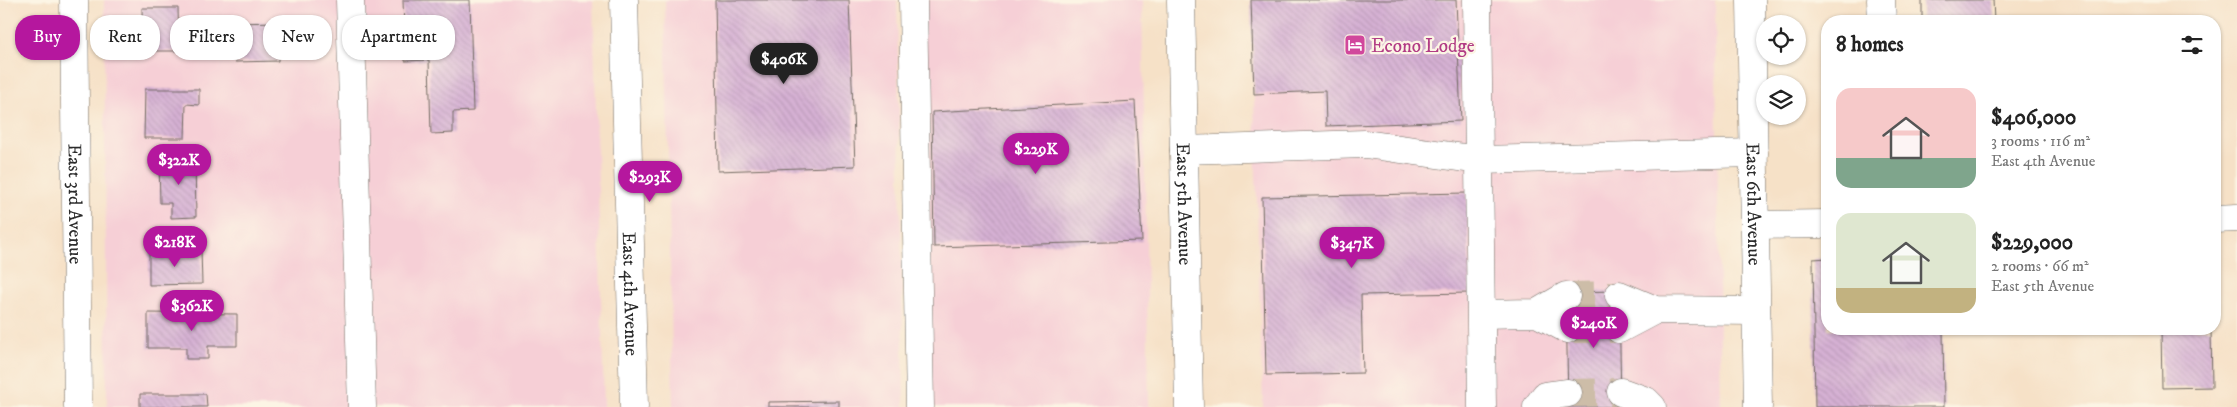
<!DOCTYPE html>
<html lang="en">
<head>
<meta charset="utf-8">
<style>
  :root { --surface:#fff; --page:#f6f6f6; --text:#222; --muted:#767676; --accent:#b5179e }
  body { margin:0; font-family:"IM FELL DW Pica",serif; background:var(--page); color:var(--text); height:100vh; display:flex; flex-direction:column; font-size:19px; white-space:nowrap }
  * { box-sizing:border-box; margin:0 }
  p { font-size:16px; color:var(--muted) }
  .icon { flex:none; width:28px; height:28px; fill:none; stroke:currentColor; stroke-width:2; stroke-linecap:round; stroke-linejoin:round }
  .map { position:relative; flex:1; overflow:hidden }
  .details { position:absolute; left:1821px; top:15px; width:400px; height:320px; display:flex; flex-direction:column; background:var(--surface); border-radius:20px; box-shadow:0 1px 4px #0004 }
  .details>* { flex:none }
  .hud { position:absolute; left:15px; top:15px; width:475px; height:45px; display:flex; gap:10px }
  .fabs { position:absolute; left:1756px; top:15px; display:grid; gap:10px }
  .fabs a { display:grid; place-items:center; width:50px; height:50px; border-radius:50%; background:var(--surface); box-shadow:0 1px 4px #0004; font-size:25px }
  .price { position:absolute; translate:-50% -42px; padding:0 11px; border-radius:18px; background:var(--accent); color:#fff; font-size:16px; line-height:32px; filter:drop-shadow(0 1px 2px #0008) }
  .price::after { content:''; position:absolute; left:50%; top:30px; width:15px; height:11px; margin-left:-8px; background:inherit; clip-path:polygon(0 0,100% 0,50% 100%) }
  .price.current { background:#222; color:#fff }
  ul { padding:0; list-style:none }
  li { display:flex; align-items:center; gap:15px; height:125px; padding:0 15px }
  li span { display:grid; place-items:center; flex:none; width:140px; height:100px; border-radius:15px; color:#555 }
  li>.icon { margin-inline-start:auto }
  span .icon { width:60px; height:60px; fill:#fffc; stroke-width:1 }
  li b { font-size:21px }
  h2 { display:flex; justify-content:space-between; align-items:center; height:60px; padding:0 15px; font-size:21px }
  .pill { padding:0 18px; border-radius:20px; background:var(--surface); box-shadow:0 1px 4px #0004; font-size:18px; line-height:45px }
  .pill.current { background:var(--accent); color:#fff }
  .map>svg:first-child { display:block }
  .built { fill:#f6cfd6 }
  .building { fill:url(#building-back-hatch) }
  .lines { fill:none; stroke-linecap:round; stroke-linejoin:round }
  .minor-tunnel { stroke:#cdbda8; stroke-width:28; stroke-dasharray:28 14; stroke-linecap:butt }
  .minor-casing { stroke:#726b62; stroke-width:29 }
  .major-casing { stroke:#726b62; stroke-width:29 }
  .minor { stroke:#fff; stroke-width:28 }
  .major { stroke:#fff; stroke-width:28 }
  .labels { text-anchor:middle; stroke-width:4.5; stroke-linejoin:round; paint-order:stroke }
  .hotel-label { font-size:19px; fill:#b23c85; stroke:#fcf5e5; text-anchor:start }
  .street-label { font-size:19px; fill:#2b2b2b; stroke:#fcf5e5 }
</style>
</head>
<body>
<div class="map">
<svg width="2237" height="407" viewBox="0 0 2237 407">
  <defs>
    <pattern id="building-back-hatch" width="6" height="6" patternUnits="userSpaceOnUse" patternTransform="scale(1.25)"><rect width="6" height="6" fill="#d6b1d4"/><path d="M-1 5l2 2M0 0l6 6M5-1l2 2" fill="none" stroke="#b898b6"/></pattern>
  </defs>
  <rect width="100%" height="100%" fill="#fcf5e5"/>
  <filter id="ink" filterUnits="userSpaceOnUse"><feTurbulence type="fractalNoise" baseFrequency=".02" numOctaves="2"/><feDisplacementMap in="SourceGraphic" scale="10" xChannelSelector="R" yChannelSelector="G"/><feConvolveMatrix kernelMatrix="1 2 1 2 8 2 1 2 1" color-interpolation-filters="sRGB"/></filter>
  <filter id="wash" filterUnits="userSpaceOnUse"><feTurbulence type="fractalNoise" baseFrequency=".0096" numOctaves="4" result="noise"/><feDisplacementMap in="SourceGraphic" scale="20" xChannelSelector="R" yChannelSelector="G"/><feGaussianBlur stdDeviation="1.12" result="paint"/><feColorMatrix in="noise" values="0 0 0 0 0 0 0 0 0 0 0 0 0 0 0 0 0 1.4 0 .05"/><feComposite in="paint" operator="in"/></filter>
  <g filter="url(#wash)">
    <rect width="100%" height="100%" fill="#f6e1c7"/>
    <path class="built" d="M104 0H593L604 407H107Z
      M665 0H897L904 407H673Z
      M913 0H1142L1149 407H920Z
      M1251 0H1715L1721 407H1263Z"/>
    <g id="blocks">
      <path class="building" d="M403 0H470L473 111 453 112V133L431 134 429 60 405 61Z
        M715 0H849L855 166 718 171Z
        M1251 0H1456L1461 121 1326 126 1325 91 1254 94Z
        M1922 0H1993L1994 21H1922Z
        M142 8H178L179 51H143Z
        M278 22V61L235 62 234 23Z
        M145 89H199V105L186 104 185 138H144Z
        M1135 101 1142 241 934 247 932 112Z
        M195 158 196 217 171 218V203H160L159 159Z
        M1467 193 1470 293 1361 295 1363 373 1266 375 1262 197Z
        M201 250 202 284 149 285V251Z
        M1828 258V329H1943L1944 407H1815L1813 259Z
        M1619 291 1621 407H1568L1566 292Z
        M148 313 237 314V346H208V359H186V348H148Z
        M2161 329H2211L2212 387 2162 388Z
        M140 394H206L207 407H140Z
        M839 401V407H768V402Z"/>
    </g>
  </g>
  <g filter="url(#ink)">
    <use href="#blocks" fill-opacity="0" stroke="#726b62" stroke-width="1"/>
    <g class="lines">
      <path class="minor-tunnel" d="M1566 296 1619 295
        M1567 329H1619
        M1568 393 1621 392"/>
      <g class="minor-casing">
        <path id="minor" d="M350 0 362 407
          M913 0 920 407
          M1477 0 1482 407
          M1881 0 1882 21
          M1184 150 1365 144 1479 160 1754 153
          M2215 219 2237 218
          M1755 225 1828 224
          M1619 295 1655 310
          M1537 313 1566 296
          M1481 314 1537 313 1567 329
          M1619 329 1655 310 1756 311
          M1621 392 1646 401 1652 407
          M1537 407 1545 396 1568 393"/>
      </g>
      <g class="major-casing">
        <g id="major">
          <path id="s1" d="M74 0 78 407"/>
          <path id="s2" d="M624 0 634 407"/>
          <path id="s3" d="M1181 0 1189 407"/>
          <path id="s4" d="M1751 0 1758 407"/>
        </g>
      </g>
      <use href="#minor" class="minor"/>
      <use href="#major" class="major"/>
    </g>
  </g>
  <defs>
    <g id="hotel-square" transform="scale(1.125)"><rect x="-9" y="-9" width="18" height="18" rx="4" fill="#d1479c" stroke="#fcf5e5"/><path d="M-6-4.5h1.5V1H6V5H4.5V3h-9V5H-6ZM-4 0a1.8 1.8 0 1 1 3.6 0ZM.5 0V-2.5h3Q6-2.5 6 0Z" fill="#fff"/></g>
  </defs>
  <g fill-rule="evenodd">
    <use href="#hotel-square" x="1355" y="45"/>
  </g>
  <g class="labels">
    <g class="hotel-label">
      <text x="1371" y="52">Econo Lodge</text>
    </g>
    <g class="street-label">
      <text dy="7" stroke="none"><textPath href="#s4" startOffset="204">East 6th Avenue</textPath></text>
      <text dy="7" stroke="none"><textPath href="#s1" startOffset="204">East 3rd Avenue</textPath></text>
      <text dy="7" stroke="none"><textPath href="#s3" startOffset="204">East 5th Avenue</textPath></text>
      <text dy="7" stroke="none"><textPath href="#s2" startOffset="294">East 4th Avenue</textPath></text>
    </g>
  </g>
</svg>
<div class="fabs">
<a><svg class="icon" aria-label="locate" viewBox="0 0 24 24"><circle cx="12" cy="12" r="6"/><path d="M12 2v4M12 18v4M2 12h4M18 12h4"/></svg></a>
<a><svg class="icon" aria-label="layers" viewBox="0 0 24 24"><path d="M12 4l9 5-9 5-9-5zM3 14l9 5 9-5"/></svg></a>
</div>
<b class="price current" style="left:784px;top:85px">$406K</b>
<b class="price" style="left:1036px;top:175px">$229K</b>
<b class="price" style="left:179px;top:186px">$322K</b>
<b class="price" style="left:650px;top:203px">$293K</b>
<b class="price" style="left:175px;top:268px">$218K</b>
<b class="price" style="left:1352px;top:269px">$347K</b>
<b class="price" style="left:192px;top:332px">$362K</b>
<b class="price" style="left:1594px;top:349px">$240K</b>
<div class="hud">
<a class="pill current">Buy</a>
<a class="pill">Rent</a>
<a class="pill">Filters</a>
<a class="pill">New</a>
<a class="pill">Apartment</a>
</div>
<section class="details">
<h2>8 homes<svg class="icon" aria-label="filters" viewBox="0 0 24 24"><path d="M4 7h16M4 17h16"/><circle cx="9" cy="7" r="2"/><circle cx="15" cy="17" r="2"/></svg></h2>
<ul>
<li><span style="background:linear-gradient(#f6c9c9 70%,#7fa58c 0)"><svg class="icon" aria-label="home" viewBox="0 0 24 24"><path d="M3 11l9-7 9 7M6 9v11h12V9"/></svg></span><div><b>$406,000</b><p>3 rooms · 116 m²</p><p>East 4th Avenue</p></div></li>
<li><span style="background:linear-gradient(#dfe7d0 75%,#c2b280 0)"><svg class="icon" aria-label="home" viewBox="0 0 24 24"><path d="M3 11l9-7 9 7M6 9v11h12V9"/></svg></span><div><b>$229,000</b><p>2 rooms · 66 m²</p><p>East 5th Avenue</p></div></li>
</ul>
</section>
</div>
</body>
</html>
